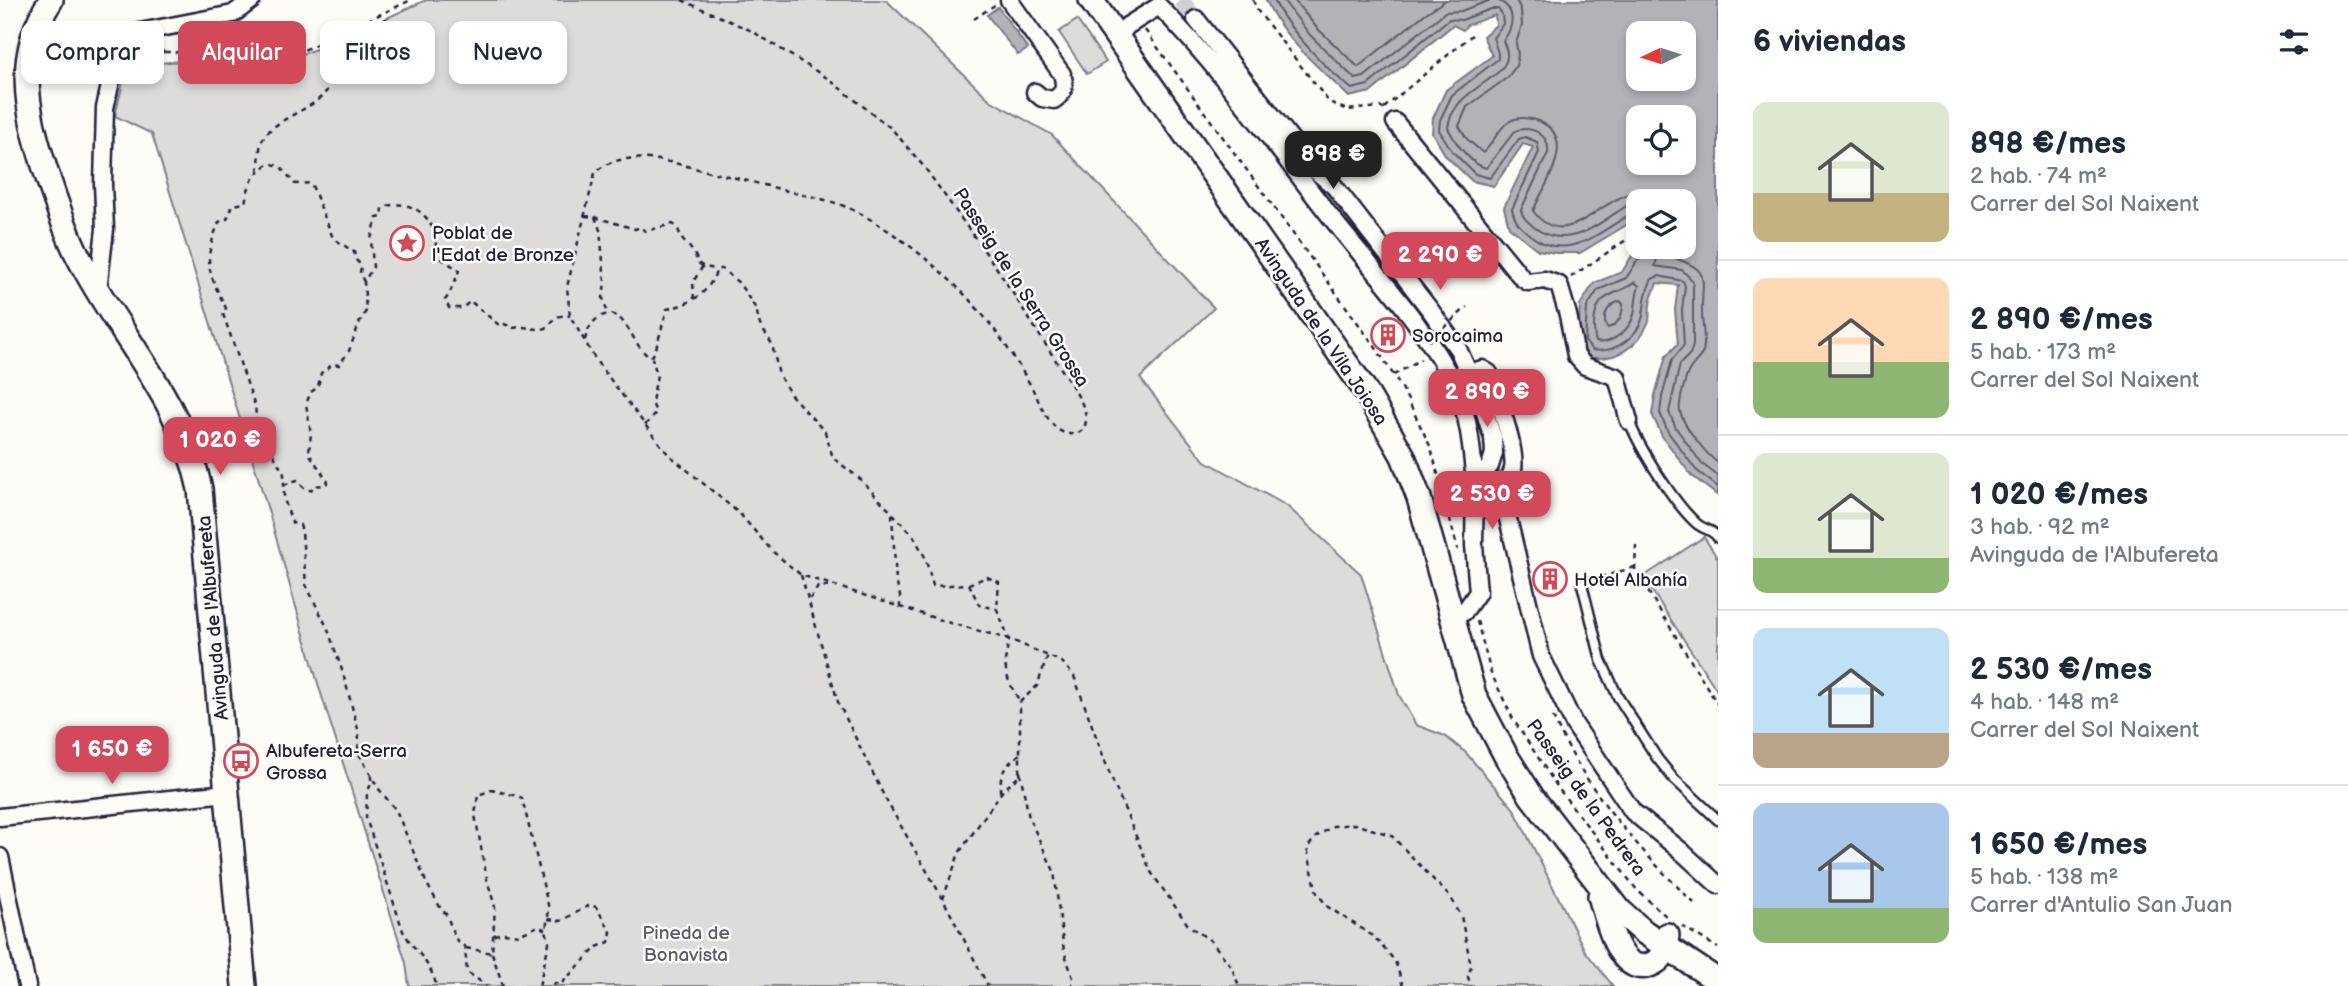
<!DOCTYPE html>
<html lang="es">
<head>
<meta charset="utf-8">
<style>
  :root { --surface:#fff; --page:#f6f6f7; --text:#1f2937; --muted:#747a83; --line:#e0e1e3; --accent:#d1495b }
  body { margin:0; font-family:"Balsamiq Sans",sans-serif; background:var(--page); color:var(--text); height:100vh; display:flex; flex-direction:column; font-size:26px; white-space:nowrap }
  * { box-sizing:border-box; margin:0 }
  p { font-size:23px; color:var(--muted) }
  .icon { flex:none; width:38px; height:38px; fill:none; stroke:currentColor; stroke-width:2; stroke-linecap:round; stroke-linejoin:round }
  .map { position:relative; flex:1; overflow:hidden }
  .sheet { display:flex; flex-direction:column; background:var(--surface); width:630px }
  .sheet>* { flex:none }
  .guide { position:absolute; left:21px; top:21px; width:665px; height:63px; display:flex; gap:14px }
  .needle { width:46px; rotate:266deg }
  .tools { position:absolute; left:1626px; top:21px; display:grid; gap:14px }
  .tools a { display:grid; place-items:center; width:70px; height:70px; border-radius:14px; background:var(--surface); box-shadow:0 4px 10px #0003; font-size:35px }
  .price { position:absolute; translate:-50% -60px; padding:0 16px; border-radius:14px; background:var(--accent); color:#fff; font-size:23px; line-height:46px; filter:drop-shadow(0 2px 4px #0008) }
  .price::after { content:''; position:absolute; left:50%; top:42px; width:21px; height:16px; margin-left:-10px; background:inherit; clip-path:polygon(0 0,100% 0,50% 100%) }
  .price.selected { background:#222; color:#fff }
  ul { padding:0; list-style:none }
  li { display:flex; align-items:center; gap:21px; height:175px; padding:0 35px }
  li+li { border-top:2px solid var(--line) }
  li span { display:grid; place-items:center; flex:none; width:196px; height:140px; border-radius:14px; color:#555 }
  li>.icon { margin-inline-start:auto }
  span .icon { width:84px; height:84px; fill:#fffc; stroke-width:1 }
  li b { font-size:30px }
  h2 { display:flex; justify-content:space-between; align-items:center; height:84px; padding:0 35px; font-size:30px }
  .pill { padding:0 24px; border-radius:14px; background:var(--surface); box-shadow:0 4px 10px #0003; font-size:24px; line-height:63px }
  .pill.selected { background:var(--accent); color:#fff }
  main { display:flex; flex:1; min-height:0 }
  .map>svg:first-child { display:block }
  .green { fill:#dddcdb; stroke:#807f8b; stroke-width:2 }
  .water { fill:#b2b2b7; stroke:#787885; stroke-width:2; fill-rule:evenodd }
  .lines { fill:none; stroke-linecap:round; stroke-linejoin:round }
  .shore { stroke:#5c5c6d; stroke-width:2 }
  .street-tunnel { stroke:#d1d0d1; stroke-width:16; stroke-dasharray:16 8; stroke-linecap:butt }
  .lane-casing { stroke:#22223b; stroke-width:13 }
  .street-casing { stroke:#22223b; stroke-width:21 }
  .secondary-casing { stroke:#22223b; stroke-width:28 }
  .path { stroke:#22223b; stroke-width:2.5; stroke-dasharray:5 5; stroke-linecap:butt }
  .lane { stroke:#fdfcf7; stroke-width:8 }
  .street { stroke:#fdfcf7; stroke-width:16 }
  .secondary { stroke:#fdfcf7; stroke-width:23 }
  .path-bridge { stroke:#22223b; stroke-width:2.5; stroke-dasharray:5 5; stroke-linecap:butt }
  .labels { text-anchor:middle; stroke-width:5; stroke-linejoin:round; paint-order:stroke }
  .poi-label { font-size:19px; fill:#22223b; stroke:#fdfcf7; text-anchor:start }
  .street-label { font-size:19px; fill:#22223b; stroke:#fdfcf7 }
  .park-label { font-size:19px; fill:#5a5a6b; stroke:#fdfcf7 }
</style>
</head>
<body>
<main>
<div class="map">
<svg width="1718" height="986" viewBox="0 0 1718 986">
  <rect width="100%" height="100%" fill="#fdfcf7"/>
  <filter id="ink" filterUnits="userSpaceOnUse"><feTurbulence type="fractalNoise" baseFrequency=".0143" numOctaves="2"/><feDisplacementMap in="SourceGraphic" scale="14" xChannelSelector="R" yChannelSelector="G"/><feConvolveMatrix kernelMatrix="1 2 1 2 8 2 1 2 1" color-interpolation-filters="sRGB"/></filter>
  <g filter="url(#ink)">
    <path class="green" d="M426 0H886L990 100 1052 135 1214 308 1140 378 1204 460 1287 506 1361 574 1399 695 1416 725 1445 736 1466 753 1514 809 1585 951 1613 986H409L406 963 319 687 269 513 152 134 115 116 127 66 181 61 272 64 328 45Z
      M1077 20 1106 62 1087 74 1059 32Z
      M1704 537 1718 559V692L1643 577Z"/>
    <path class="water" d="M1266 0H1718V496L1691 475 1662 436 1652 414 1655 395 1666 356 1678 344 1675 310 1678 285 1657 283C1655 290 1651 297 1650 304 1649 310 1650 316 1649 321 1639 347 1615 362 1588 357L1578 344 1580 305 1594 283 1622 272 1633 254 1653 247H1684V201H1638V218L1580 253H1556L1538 250 1509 227 1504 207 1533 147 1523 144 1494 186 1472 181 1446 156 1432 133 1433 118 1446 90 1492 56 1483 36 1496 25 1495 15 1467 25 1463 30 1453 25 1371 92 1349 97C1320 68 1282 38 1266 0ZM1638 33H1684V79H1638ZM1638 117H1684V163H1638Z
      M998 7 1028 49 1018 55 987 15Z"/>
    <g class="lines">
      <path class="shore" d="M1274 0C1285 26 1329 72 1352 89L1368 85 1449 19 1462 20 1491 9H1498L1502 14 1503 24 1493 38 1498 53V59L1452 95 1440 120 1439 130 1452 151 1475 174 1490 178 1519 139 1525 137 1537 142 1539 152 1512 209C1515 222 1519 226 1530 235 1566 264 1600 232 1632 213L1638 212
        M1283 0 1310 35 1355 79 1364 77 1445 12 1461 11 1491 0
        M1294 0 1317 28 1358 67 1426 13 1446 0
        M1497 0C1517 8 1514 27 1503 41 1505 46 1508 51 1507 57 1505 81 1452 89 1448 128 1455 142 1470 164 1486 168L1515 131C1532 125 1550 135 1548 153L1521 210C1523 219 1528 221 1534 227 1567 253 1599 223 1628 205L1638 203
        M1516 0 1521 10 1522 25 1516 43 1518 55 1516 66 1508 77 1467 107 1459 126 1467 139 1483 153C1492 145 1497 131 1507 123 1516 116 1527 117 1538 121 1580 137 1544 185 1533 211 1574 265 1615 166 1656 201
        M1652 247 1650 254 1638 260 1626 278 1598 290 1587 307 1585 341 1592 350C1613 354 1638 338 1643 316 1645 303 1645 292 1652 279L1659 276 1683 281 1685 286 1682 310 1684 345 1672 360 1662 397 1660 413 1668 432 1696 470 1718 487
        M1660 247 1655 266 1682 270 1693 281V346L1690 354 1680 364 1669 412 1676 428 1702 464 1718 476
        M1671 247V257C1713 270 1701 277 1702 314 1702 326 1706 340 1703 352 1700 359 1694 362 1690 369 1686 375 1678 404 1680 411 1683 426 1706 454 1718 463
        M1635 282 1639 286C1636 295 1636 304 1634 314 1631 329 1612 345 1596 342 1594 336 1594 332 1594 325 1596 291 1613 298 1635 282Z
        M1620 301 1623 304C1623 315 1618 326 1607 328 1601 316 1608 305 1620 301Z"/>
      <path class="street-tunnel" d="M1181 0 1196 19"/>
      <g class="lane-casing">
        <path id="lane" d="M1629 421C1640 449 1674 503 1696 523 1703 530 1713 529 1718 538
          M1582 584 1601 660 1618 697 1657 758 1673 778 1718 820"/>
      </g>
      <g class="street-casing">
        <path id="street" d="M1009 0 1062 74C1066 86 1064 93 1054 100L1042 98 1035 92
          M1196 19 1316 171 1334 186 1431 311 1458 349 1481 400 1493 438 1494 453 1490 466 1475 484 1474 545 1478 592 1464 612
          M1118 38 1127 26 1159 6C1220 68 1270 139 1323 207 1369 267 1424 322 1457 390 1470 419 1472 453 1475 484
          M1395 122 1522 278 1528 282 1545 280 1559 285 1568 315 1576 356 1585 366 1617 377 1629 421
          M98 290 105 229 103 184 105 108 116 58 126 40 140 32 233 14 252 0
          M1473 377 1476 371 1482 369 1489 373C1496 395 1517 448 1513 469 1511 478 1503 484 1502 494L1541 656 1574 724 1633 812 1680 850 1718 885
          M0 817 227 793
          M0 857 27 986"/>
      </g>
      <g class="secondary-casing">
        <path id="secondary" d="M51 0C11 60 29 121 50 184 58 208 66 232 77 254 118 336 180 395 200 489L244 986
          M1091 0 1363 387 1403 456 1419 498 1474 695 1506 756 1532 797 1620 911 1644 932 1718 981
          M1600 896C1607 917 1619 982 1654 963 1665 957 1666 947 1667 935"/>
      </g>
      <path class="path" d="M682 0 752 31 827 78 892 129 925 168 998 270 1074 389C1079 398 1086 409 1086 419 1086 437 1066 438 1055 427 1045 417 1038 399 1031 386 1019 365 1005 343 990 324 958 282 899 232 851 209 834 201 814 197 795 193 764 185 733 177 702 170 672 162 620 147 595 173L567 287 570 316 597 362 649 430 668 454 740 514 772 551 801 575 950 623 1009 639 1062 662 1074 676 1109 772 1151 872 1188 925 1211 941 1231 966 1239 986
        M1253 0 1257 10 1329 102 1347 110 1380 107 1386 111
        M974 19 996 4
        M1145 30 1376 348 1402 388 1431 448 1458 550
        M155 42 164 53
        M135 56 166 52 270 55 304 50 411 0
        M1384 108 1472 35
        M258 171C260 162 259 151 261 143 269 120 311 111 325 93 335 81 335 60 349 50 361 43 375 38 387 29L385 15
        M585 216 595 217 600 230 605 282 603 298 608 315
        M595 217 635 229 640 227 645 231 673 224C680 229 678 232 682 239 683 241 689 246 690 248 702 262 691 265 715 269
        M1571 277 1638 232
        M364 282 360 273 361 265 356 260 354 252 333 238 311 183 295 184 281 167 270 163C253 174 249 183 245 203L233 205 227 219 219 222C203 262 207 270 226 308L223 314 255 406 257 424 284 474V499L292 523 300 525 302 532 306 585 327 627 343 673 359 733 358 752 378 788 396 810 426 882 441 909 446 914 457 941 465 947 467 972 487 986
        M694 299 693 282 703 266
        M585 340C587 331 591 322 600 317 626 302 632 350 651 357L655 352 667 309C691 304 709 294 717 269H722L739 283 756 309 760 325 772 344 779 375 791 395 825 432 833 458 859 478 913 535 925 557 933 586 969 584 987 577 999 582 997 609 1009 639 1005 661 1006 670 1009 682 1020 702
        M1394 375 1421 359
        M645 425 656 413 652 402 657 375 652 358
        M284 485 297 480 306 490H311L314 486 325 485 328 482 309 453 311 433 306 404 311 392 318 387 321 373 333 364 339 365 349 351 360 321 366 311 364 282 373 267 371 239 377 218 382 217 383 208C406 197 431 213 436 238 437 243 434 249 434 254L459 270C458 275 449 296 445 300L449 308H463L470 301 499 325 504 324 514 328C524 325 532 330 542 329 556 327 548 313 570 316
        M892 514 896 581 900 596V608
        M1636 545 1635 570 1718 705
        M801 575 838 702 886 800 943 899 988 986
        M1591 580 1635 567
        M969 584 979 605 997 609
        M810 599 818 587 828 586
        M1477 621 1491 673 1513 719 1558 788 1637 890 1667 917
        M1553 717C1586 790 1637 848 1694 903
        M1020 772 1029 818 1054 871 1064 951 1074 981 1071 986
        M371 775V784L367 793 366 818 403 931C413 949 433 965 436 986
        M1000 792C1000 771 1005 766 1020 754
        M943 899 959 853 1003 790 1017 778 1020 769V702L1037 686 1048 655
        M548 919 561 921 590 905 596 907 611 932 609 942 597 947 561 984 555 983 553 986
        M1682 926 1718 948
        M494 935 504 933 519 935 538 926 546 930
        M466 948 492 953 495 907 487 879 475 815 478 795 492 790C502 793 513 794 522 798L549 909 546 930 549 943 539 986
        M492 953 503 986
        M1403 986 1395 961 1373 936 1328 907 1317 893 1307 848 1316 837 1333 826 1354 824 1391 835 1451 898 1461 916 1471 966 1468 977 1471 986"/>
      <use href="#lane" class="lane"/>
      <use href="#street" class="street"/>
      <use href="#secondary" class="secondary"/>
      <path class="path-bridge" d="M1429 341 1467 307"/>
    </g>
  </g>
  <defs>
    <g id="sight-ring" transform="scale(1.75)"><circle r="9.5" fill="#fdfcf7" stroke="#d1495b" stroke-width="1.5"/><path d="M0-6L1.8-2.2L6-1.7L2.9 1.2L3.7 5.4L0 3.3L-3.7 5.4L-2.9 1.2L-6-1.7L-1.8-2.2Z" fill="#d1495b"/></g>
    <g id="building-ring" transform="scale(1.75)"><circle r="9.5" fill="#fdfcf7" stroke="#d1495b" stroke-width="1.5"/><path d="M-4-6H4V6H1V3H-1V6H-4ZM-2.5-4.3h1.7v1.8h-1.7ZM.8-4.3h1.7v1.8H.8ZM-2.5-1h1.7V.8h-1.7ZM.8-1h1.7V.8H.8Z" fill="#d1495b"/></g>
    <g id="bus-ring" transform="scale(1.75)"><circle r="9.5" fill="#fdfcf7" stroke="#d1495b" stroke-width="1.5"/><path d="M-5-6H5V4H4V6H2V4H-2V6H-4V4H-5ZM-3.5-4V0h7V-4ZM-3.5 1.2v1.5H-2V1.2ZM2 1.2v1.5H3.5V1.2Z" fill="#d1495b"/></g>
  </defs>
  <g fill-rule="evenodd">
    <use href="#sight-ring" x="407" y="243"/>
    <use href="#building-ring" x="1388" y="335"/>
    <use href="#building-ring" x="1550" y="579"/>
    <use href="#bus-ring" x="241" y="761"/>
  </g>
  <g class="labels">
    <g class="poi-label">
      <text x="432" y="239">Poblat de<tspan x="432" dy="22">l'Edat de Bronze</tspan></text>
      <text x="1412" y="342">Sorocaima</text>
      <text x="1574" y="586">Hotel Albahía</text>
      <text x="266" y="757">Albufereta-Serra<tspan x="266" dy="22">Grossa</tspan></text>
    </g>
    <g class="street-label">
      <text transform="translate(1022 287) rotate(57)" y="7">Passeig de la Serra Grossa</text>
      <text transform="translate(1322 331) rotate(56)" y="7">Avinguda de la Vila Joiosa</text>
      <text transform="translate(212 618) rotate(-95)" y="7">Avinguda de l'Albufereta</text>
      <text transform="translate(1587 797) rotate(54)" y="7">Passeig de la Pedrera</text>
    </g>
    <g class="park-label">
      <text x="686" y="939">Pineda de<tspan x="686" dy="22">Bonavista</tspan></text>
    </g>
  </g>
</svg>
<div class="tools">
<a><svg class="needle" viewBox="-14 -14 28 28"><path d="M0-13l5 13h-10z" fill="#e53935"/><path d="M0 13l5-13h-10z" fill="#747a83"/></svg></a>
<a><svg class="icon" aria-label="locate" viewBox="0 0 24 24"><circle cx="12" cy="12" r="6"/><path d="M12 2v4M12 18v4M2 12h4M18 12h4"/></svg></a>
<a><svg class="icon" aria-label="layers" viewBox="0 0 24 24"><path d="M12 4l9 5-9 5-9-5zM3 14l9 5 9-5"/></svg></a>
</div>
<b class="price selected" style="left:1333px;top:191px">898 €</b>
<b class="price" style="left:1440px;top:292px">2 290 €</b>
<b class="price" style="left:1487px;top:429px">2 890 €</b>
<b class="price" style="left:220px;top:477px">1 020 €</b>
<b class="price" style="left:1492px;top:531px">2 530 €</b>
<b class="price" style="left:112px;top:786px">1 650 €</b>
<div class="guide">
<a class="pill">Comprar</a>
<a class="pill selected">Alquilar</a>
<a class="pill">Filtros</a>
<a class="pill">Nuevo</a>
</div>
</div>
<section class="sheet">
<h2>6 viviendas<svg class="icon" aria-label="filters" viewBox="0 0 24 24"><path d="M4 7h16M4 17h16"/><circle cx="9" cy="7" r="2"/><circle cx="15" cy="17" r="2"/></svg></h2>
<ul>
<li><span style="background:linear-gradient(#dfe7d0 65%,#c2b280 0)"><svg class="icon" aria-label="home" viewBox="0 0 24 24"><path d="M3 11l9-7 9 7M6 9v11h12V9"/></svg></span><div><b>898 €/mes</b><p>2 hab. · 74 m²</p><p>Carrer del Sol Naixent</p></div></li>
<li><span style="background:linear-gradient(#ffd9b3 60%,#8fb573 0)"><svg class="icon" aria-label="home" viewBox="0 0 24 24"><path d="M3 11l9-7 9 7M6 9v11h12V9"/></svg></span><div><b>2 890 €/mes</b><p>5 hab. · 173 m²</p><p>Carrer del Sol Naixent</p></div></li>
<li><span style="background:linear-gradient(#dfe7d0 75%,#8fb573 0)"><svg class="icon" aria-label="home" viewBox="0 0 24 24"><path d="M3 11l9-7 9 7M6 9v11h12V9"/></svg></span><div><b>1 020 €/mes</b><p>3 hab. · 92 m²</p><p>Avinguda de l'Albufereta</p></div></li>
<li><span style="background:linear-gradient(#bfe0f5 75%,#b9a48a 0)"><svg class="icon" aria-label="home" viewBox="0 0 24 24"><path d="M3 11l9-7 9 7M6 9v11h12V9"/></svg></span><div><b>2 530 €/mes</b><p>4 hab. · 148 m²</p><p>Carrer del Sol Naixent</p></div></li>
<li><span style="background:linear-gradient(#a9c7e8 75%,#8fb573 0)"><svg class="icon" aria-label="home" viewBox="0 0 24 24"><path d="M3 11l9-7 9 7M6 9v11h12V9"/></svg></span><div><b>1 650 €/mes</b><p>5 hab. · 138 m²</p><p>Carrer d'Antulio San Juan</p></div></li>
</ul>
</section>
</main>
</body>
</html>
